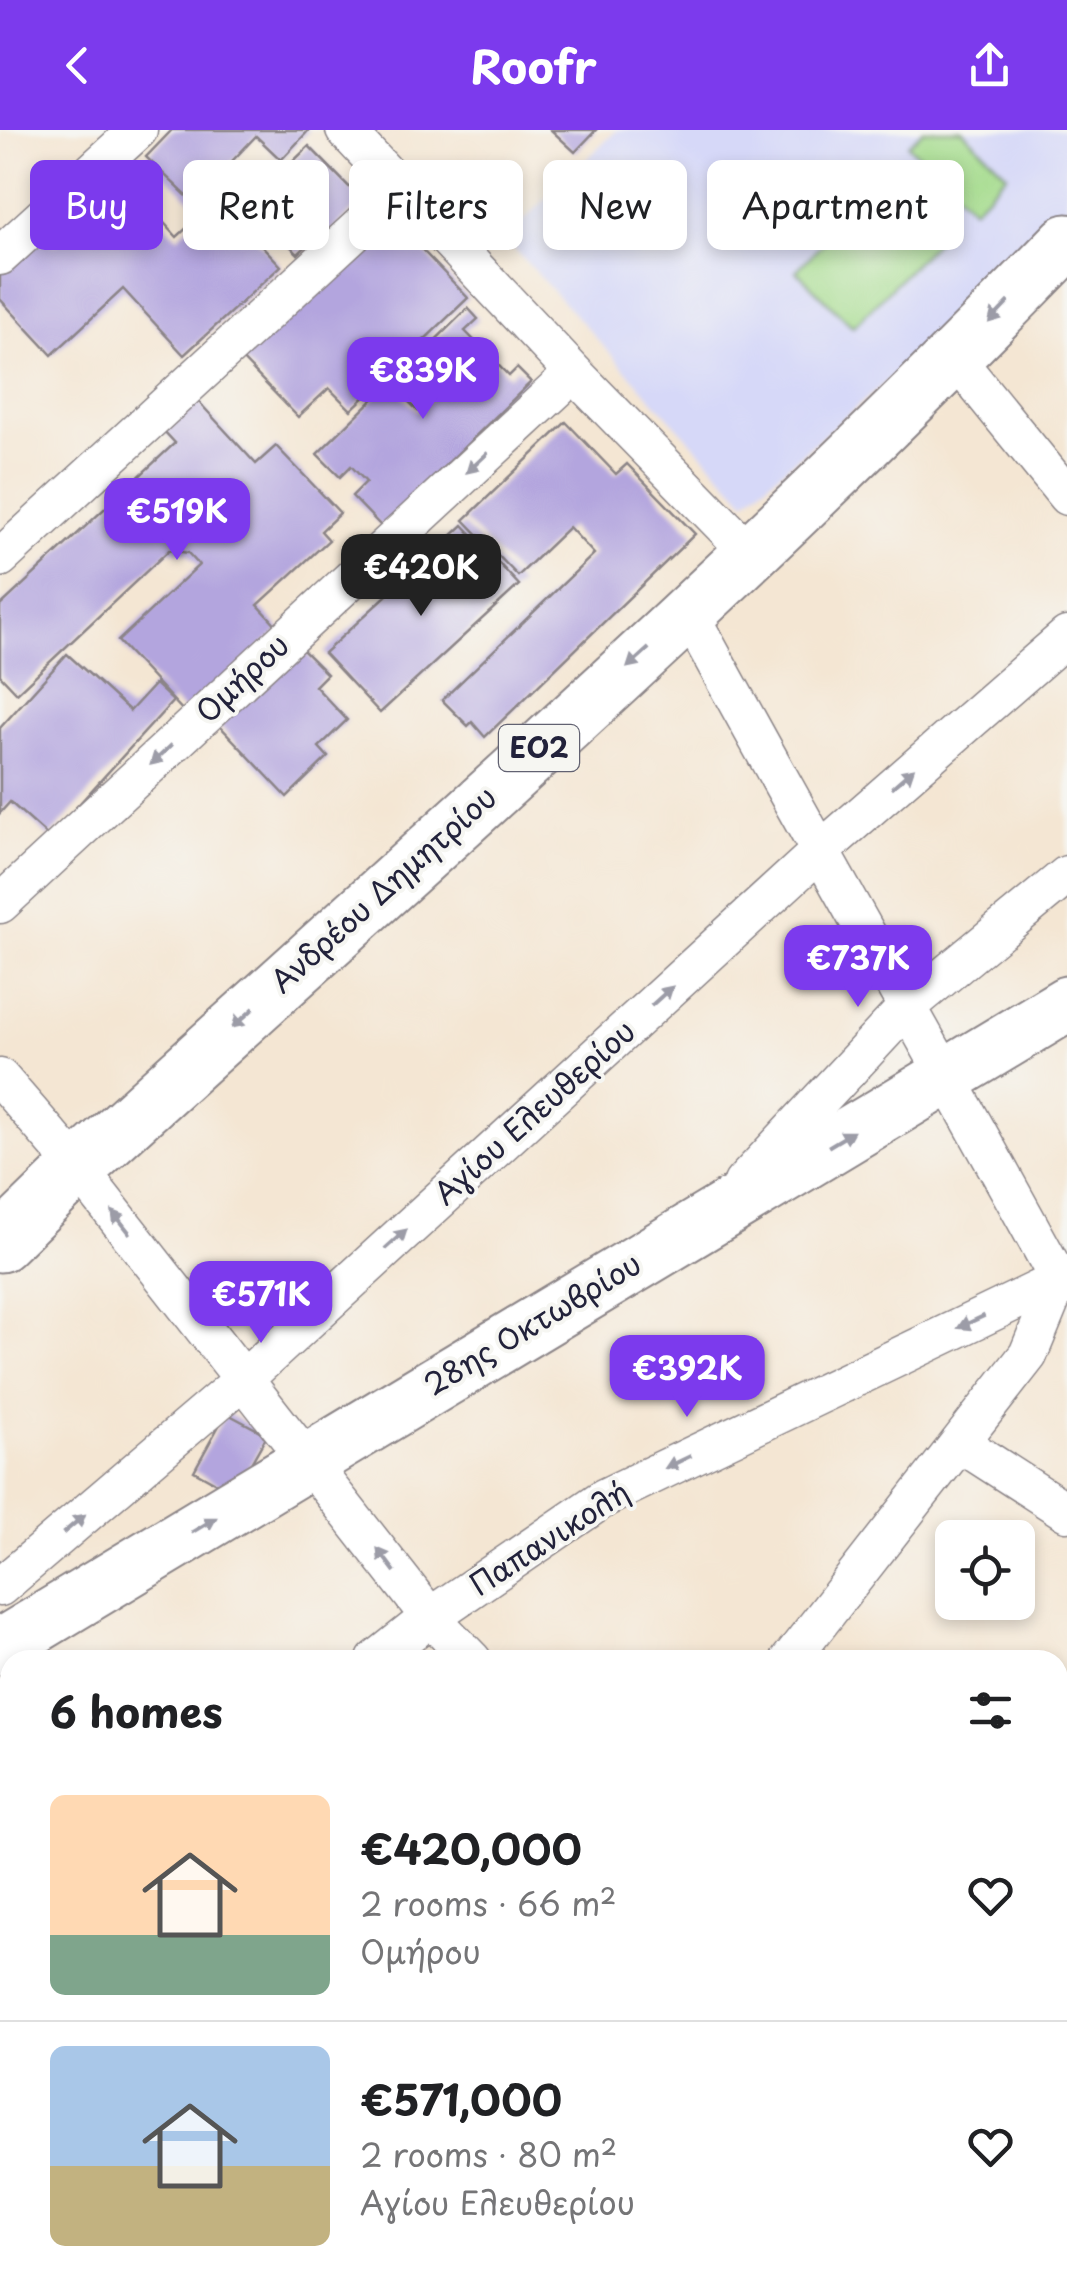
<!DOCTYPE html>
<html lang="en">
<head>
<meta charset="utf-8">
<style>
  :root { --surface:#fff; --page:#f6f6f6; --text:#202124; --muted:#757577; --line:#e0e0e0; --accent:#7c3aed }
  body { margin:0; font-family:"Playpen Sans",sans-serif; background:var(--page); color:var(--text); height:100vh; display:flex; flex-direction:column; font-size:38px; white-space:nowrap }
  * { box-sizing:border-box; margin:0 }
  p { font-size:32px; color:var(--muted) }
  .icon { flex:none; width:55px; height:55px; fill:none; stroke:currentColor; stroke-width:2; stroke-linecap:round; stroke-linejoin:round }
  .map { position:relative; flex:1; overflow:hidden }
  .panel { position:absolute; left:0px; top:1520px; width:1068px; height:642px; display:flex; flex-direction:column; background:var(--surface); border-radius:30px 30px 0 0; box-shadow:0 5px 15px #0003 }
  .panel>* { flex:none }
  .top-card { position:absolute; left:30px; top:30px; width:1008px; height:90px; display:flex; gap:20px }
  .tools { position:absolute; left:935px; top:1390px; display:grid; gap:20px }
  .tools a { display:grid; place-items:center; width:100px; height:100px; border-radius:15px; background:var(--surface); box-shadow:0 5px 15px #0003; font-size:50px }
  .price { position:absolute; translate:-50% -85px; padding:0 22px; border-radius:20px; background:var(--accent); color:#fff; font-size:32px; line-height:65px; filter:drop-shadow(0 2px 5px #0008) }
  .price::after { content:''; position:absolute; left:50%; top:60px; width:30px; height:22px; margin-left:-15px; background:inherit; clip-path:polygon(0 0,100% 0,50% 100%) }
  .price.on { background:#222; color:#fff }
  ul { padding:0; list-style:none }
  li { display:flex; align-items:center; gap:30px; height:250px; padding:0 50px }
  li+li { border-top:2px solid var(--line) }
  li span { display:grid; place-items:center; flex:none; width:280px; height:200px; border-radius:15px; color:#555 }
  li>.icon { margin-inline-start:auto }
  span .icon { width:120px; height:120px; fill:#fffc; stroke-width:1 }
  li b { font-size:42px }
  h2 { display:flex; justify-content:space-between; align-items:center; height:120px; padding:0 50px; font-size:42px }
  .tag { padding:0 35px; border-radius:15px; background:var(--surface); box-shadow:0 5px 15px #0003; font-size:35px; line-height:90px }
  .tag.on { background:var(--accent); color:#fff }
  header { display:flex; justify-content:space-between; align-items:center; height:130px; padding:0 50px; background:var(--accent); color:#fff; font-size:45px; font-weight:700 }
  .map>svg:first-child { display:block }
  .built { fill:#d6d8f8 }
  .green { fill:#a4db8c; stroke:#637e64; stroke-width:2.5 }
  .building { fill:#b3a5de }
  .lines { fill:none; stroke-linecap:round; stroke-linejoin:round }
  .minor-casing { stroke:#8b8487; stroke-width:41 }
  .tertiary-casing { stroke:#8b8487; stroke-width:51 }
  .primary-casing { stroke:#8b8487; stroke-width:59 }
  .minor { stroke:#fff; stroke-width:38 }
  .tertiary { stroke:#fff; stroke-width:48 }
  .primary { stroke:#fff; stroke-width:55 }
  .oneway { fill:#9c9ca7 }
  .labels { text-anchor:middle; stroke-width:8; stroke-linejoin:round; paint-order:stroke }
  .shield { fill:#f6f6f2; stroke:#626272; stroke-width:2.5 }
  .shield-label { font-size:28px; font-weight:bold; fill:#22223b }
  .street-label { font-size:30px; fill:#22223b; stroke:#f6f6f2 }
</style>
</head>
<body>
<header><svg class="icon" aria-label="back" viewBox="0 0 24 24"><path d="M15 5l-7 7 7 7"/></svg>Roofr<svg class="icon" aria-label="share" viewBox="0 0 24 24"><path d="M12 15V3M7 8l5-5 5 5M5 13v7h14v-7"/></svg></header>
<div class="map">
<svg width="1067" height="2161" viewBox="0 0 1067 2161">
  <rect width="100%" height="100%" fill="#f6f6f2"/>
  <filter id="ink" filterUnits="userSpaceOnUse"><feTurbulence type="fractalNoise" baseFrequency=".01" numOctaves="2"/><feDisplacementMap in="SourceGraphic" scale="20" xChannelSelector="R" yChannelSelector="G"/><feConvolveMatrix kernelMatrix="1 2 1 2 8 2 1 2 1" color-interpolation-filters="sRGB"/></filter>
  <filter id="wash" filterUnits="userSpaceOnUse"><feTurbulence type="fractalNoise" baseFrequency=".0048" numOctaves="4" result="noise"/><feDisplacementMap in="SourceGraphic" scale="40" xChannelSelector="R" yChannelSelector="G"/><feGaussianBlur stdDeviation="2.25" result="paint"/><feColorMatrix in="noise" values="0 0 0 0 0 0 0 0 0 0 0 0 0 0 0 0 0 1.4 0 .05"/><feComposite in="paint" operator="in"/></filter>
  <g filter="url(#wash)">
    <rect width="100%" height="100%" fill="#f4e6d3"/>
    <path class="built" d="M617 0H1067V78L956 193 746 371 505 109Z"/>
    <path class="green" d="M923 0H962L1007 44 973 79 908 15Z
      M893 41 950 97 853 197 796 141Z"/>
    <g id="blocks">
      <path class="building" d="M172 0H309L281 30 256 6 193 72 146 27Z
        M551 0H596L575 22Z
        M309 16 363 71 326 107 322 101 298 124 249 74Z
        M125 50 177 107 218 69 281 136 184 225 123 159 52 225 0 169V138L40 100 54 115Z
        M388 84 468 168 351 280 329 258 298 287 240 227Z
        M468 178 478 189 465 201 509 246 517 238 531 252 382 397 352 366 366 352 351 336 340 347 317 324 390 253 418 281 438 262 411 234Z
        M197 270 256 334 276 316 340 383 321 401 329 410 258 475 280 499 187 585 118 511 199 435 188 423 169 420 17 563 0 545V476L175 313 164 301Z
        M566 292 616 344 627 334 695 404 485 607 472 592 468 596 442 570 594 424 569 397 518 446 464 390Z
        M463 395 519 455 380 583 324 523Z
        M299 516 327 544 315 556 347 590 319 617 328 627 287 667 218 594Z
        M67 524 130 581 155 554 173 571 49 707 10 672 0 683V598Z
        M226 1283 267 1305 234 1363 194 1341Z"/>
    </g>
  </g>
  <g filter="url(#ink)">
    <use href="#blocks" fill-opacity="0" stroke="#8b8487" stroke-width="2.5"/>
    <g class="lines">
      <g class="minor-casing">
        <path id="minor" d="M345 0 574 243 752 425
          M0 126 138 0
          M955 228 1067 366
          M0 428 402 58
          M688 482C809 706 937 926 1059 1150
          M0 774 574 243
          M0 948 78 1038 430 1487 472 1530
          M743 1053 908 876 1067 745
          M960 1313 1067 1382
          M0 1457 244 1249 818 723 1067 506
          M376 1530 430 1487 604 1368 1059 1150
          M790 1530 1028 1225 1059 1150 1067 1144
          M1058 1681 1067 1666
          M0 1769 10 1764
          M371 2152 378 2161
          M335 2161 340 2152
          M750 2161 755 2152"/>
      </g>
      <g class="tertiary-casing">
        <path id="tertiary" d="M0 2141 11 2161"/>
      </g>
      <g class="primary-casing">
        <path id="primary" d="M0 1114 78 1038C412 734 753 437 1067 112
          M0 1517 1067 874"/>
      </g>
      <use href="#minor" class="minor"/>
      <use href="#tertiary" class="tertiary"/>
      <use href="#primary" class="primary"/>
    </g>
    <defs><path id="oneway-solid" d="M-6-.8H1V-3.2L6.5 0L1 3.2V.8H-6Z" transform="scale(2.5)"/></defs>
    <g class="oneway">
      <use href="#oneway-solid" transform="translate(999 182) rotate(134)"/>
      <use href="#oneway-solid" transform="translate(477 333) rotate(137)"/>
      <use href="#oneway-solid" transform="translate(638 528) rotate(138)"/>
      <use href="#oneway-solid" transform="translate(161 625) rotate(137)"/>
      <use href="#oneway-solid" transform="translate(903 648) rotate(-41)"/>
      <use href="#oneway-solid" transform="translate(662 866) rotate(-42)"/>
      <use href="#oneway-solid" transform="translate(243 888) rotate(138)"/>
      <use href="#oneway-solid" transform="translate(841 1009) rotate(-31)"/>
      <use href="#oneway-solid" transform="translate(121 1092) rotate(-128)"/>
      <use href="#oneway-solid" transform="translate(396 1109) rotate(-42)"/>
      <use href="#oneway-solid" transform="translate(971 1192) rotate(155)"/>
      <use href="#oneway-solid" transform="translate(678 1332) rotate(154)"/>
      <use href="#oneway-solid" transform="translate(74 1394) rotate(-40)"/>
      <use href="#oneway-solid" transform="translate(204 1395) rotate(-31)"/>
      <use href="#oneway-solid" transform="translate(386 1430) rotate(-127)"/>
    </g>
  </g>
  <g class="labels">
    <rect class="shield" x="499" y="595" width="80" height="46" rx="8"/>
    <g class="shield-label">
      <text x="539" y="628">ΕΟ2</text>
    </g>
    <g class="street-label">
      <text transform="translate(243 549) rotate(-43)" y="10">Ομήρου</text>
      <text transform="translate(384 760) rotate(-42)" y="10">Ανδρέου Δημητρίου</text>
      <text transform="translate(535 983) rotate(-42)" y="10">Αγίου Ελευθερίου</text>
      <text transform="translate(533 1195) rotate(-31)" y="10">28ης Οκτωβρίου</text>
      <text transform="translate(550 1409) rotate(-33)" y="10">Παπανικολή</text>
    </g>
  </g>
</svg>
<div class="tools">
<a><svg class="icon" aria-label="locate" viewBox="0 0 24 24"><circle cx="12" cy="12" r="6"/><path d="M12 2v4M12 18v4M2 12h4M18 12h4"/></svg></a>
</div>
<b class="price" style="left:423px;top:292px">€839K</b>
<b class="price" style="left:177px;top:433px">€519K</b>
<b class="price on" style="left:421px;top:489px">€420K</b>
<b class="price" style="left:858px;top:880px">€737K</b>
<b class="price" style="left:261px;top:1216px">€571K</b>
<b class="price" style="left:687px;top:1290px">€392K</b>
<div class="top-card">
<a class="tag on">Buy</a>
<a class="tag">Rent</a>
<a class="tag">Filters</a>
<a class="tag">New</a>
<a class="tag">Apartment</a>
</div>
<section class="panel">
<h2>6 homes<svg class="icon" aria-label="filters" viewBox="0 0 24 24"><path d="M4 7h16M4 17h16"/><circle cx="9" cy="7" r="2"/><circle cx="15" cy="17" r="2"/></svg></h2>
<ul>
<li><span style="background:linear-gradient(#ffd9b3 70%,#7fa58c 0)"><svg class="icon" aria-label="home" viewBox="0 0 24 24"><path d="M3 11l9-7 9 7M6 9v11h12V9"/></svg></span><div><b>€420,000</b><p>2 rooms · 66 m²</p><p>Ομήρου</p></div><svg class="icon" aria-label="heart" viewBox="0 0 24 24"><path d="M12 20l-8-8c-3-5 5-10 8-4 3-6 11-1 8 4z"/></svg></li>
<li><span style="background:linear-gradient(#a9c7e8 60%,#c2b280 0)"><svg class="icon" aria-label="home" viewBox="0 0 24 24"><path d="M3 11l9-7 9 7M6 9v11h12V9"/></svg></span><div><b>€571,000</b><p>2 rooms · 80 m²</p><p>Αγίου Ελευθερίου</p></div><svg class="icon" aria-label="heart" viewBox="0 0 24 24"><path d="M12 20l-8-8c-3-5 5-10 8-4 3-6 11-1 8 4z"/></svg></li>
</ul>
</section>
</div>
</body>
</html>
